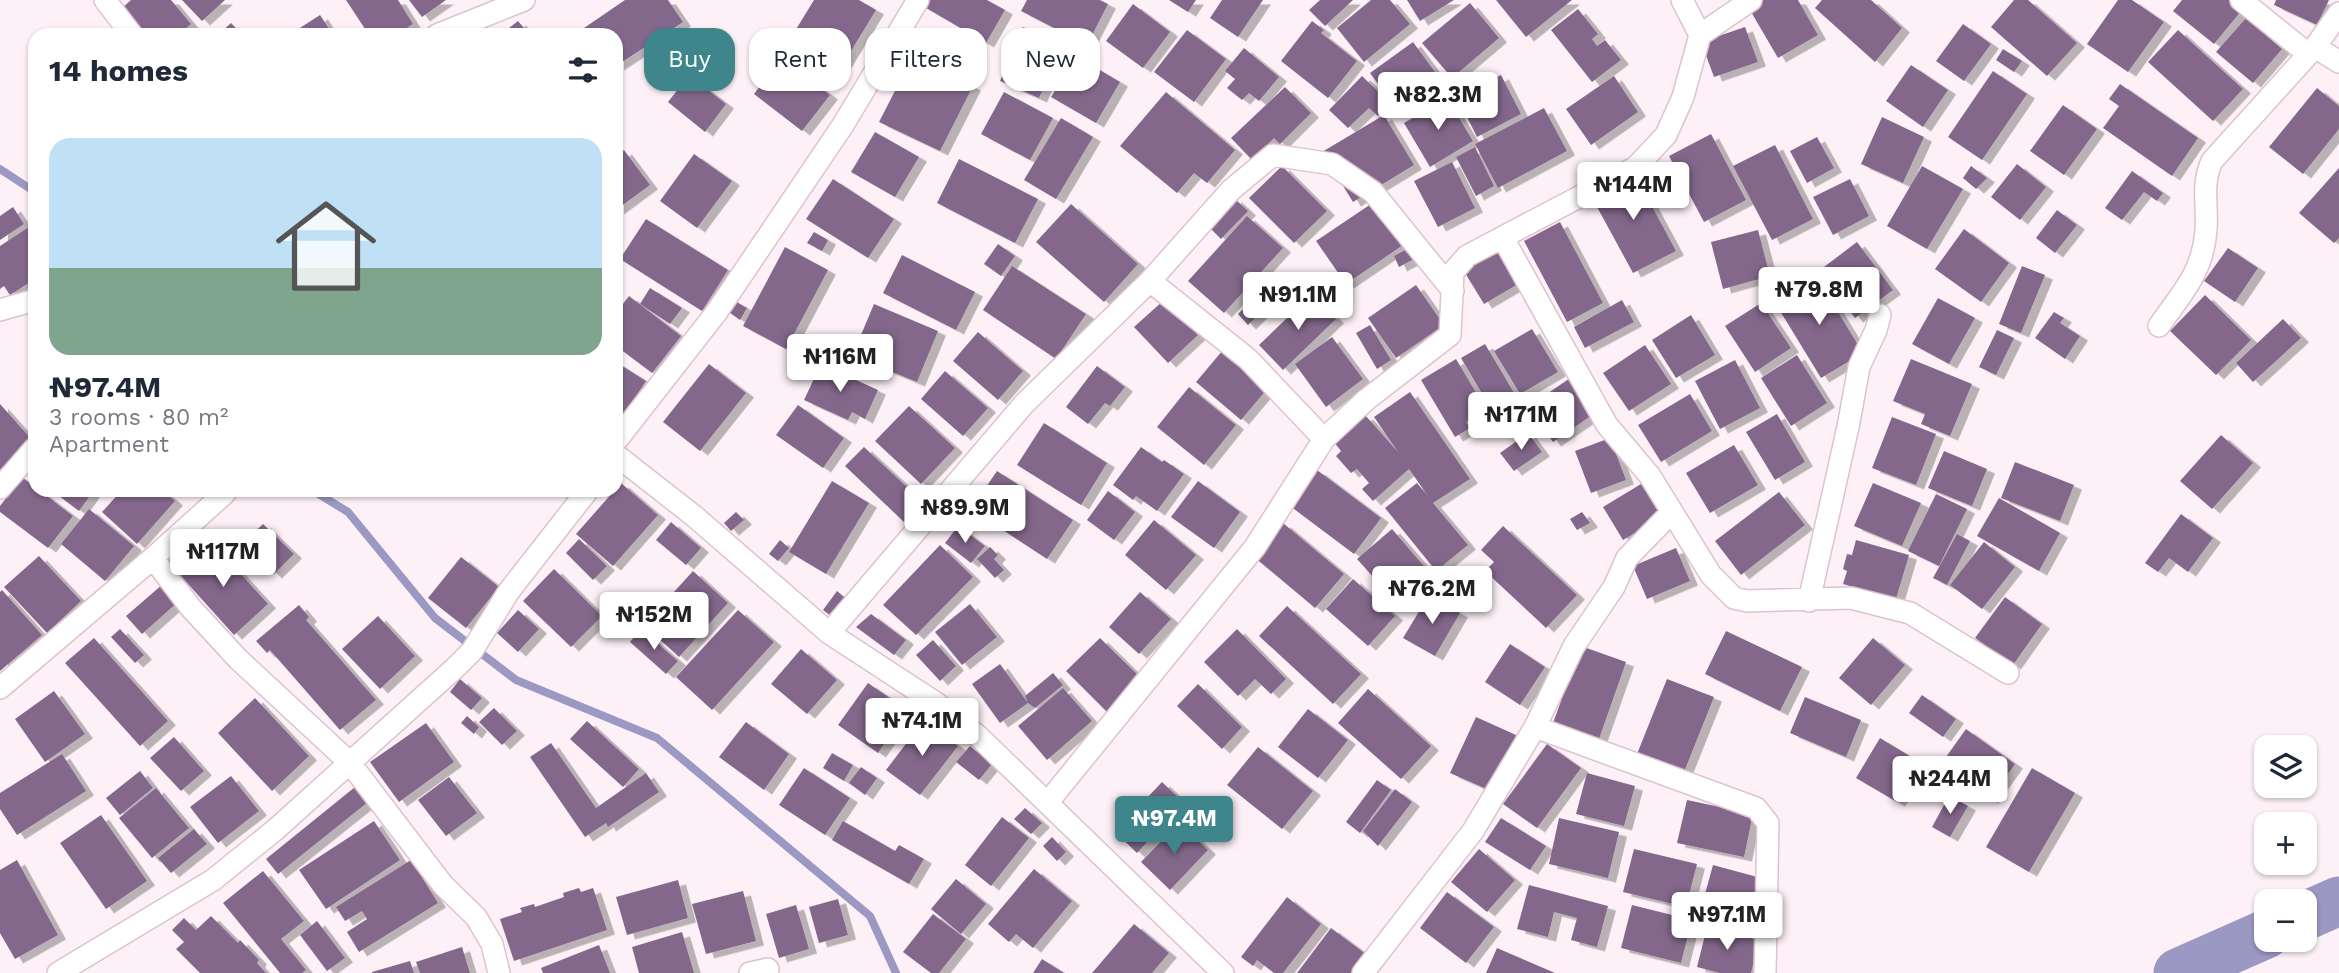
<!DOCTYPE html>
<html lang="en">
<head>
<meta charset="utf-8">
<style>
  :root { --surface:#fff; --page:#f6f6f7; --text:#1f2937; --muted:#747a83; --line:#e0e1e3; --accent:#3e868b }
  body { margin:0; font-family:"Work Sans",sans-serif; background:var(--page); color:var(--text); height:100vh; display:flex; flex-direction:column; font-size:26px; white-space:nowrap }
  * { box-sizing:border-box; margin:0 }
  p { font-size:23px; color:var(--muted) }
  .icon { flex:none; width:38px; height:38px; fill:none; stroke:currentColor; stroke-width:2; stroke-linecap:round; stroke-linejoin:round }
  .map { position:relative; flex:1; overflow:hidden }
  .details { position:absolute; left:28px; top:28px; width:595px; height:469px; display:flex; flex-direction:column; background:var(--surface); border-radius:21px; box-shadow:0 2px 5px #0004 }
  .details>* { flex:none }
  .top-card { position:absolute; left:644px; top:28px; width:665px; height:63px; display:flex; gap:14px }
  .controls { position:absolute; left:2254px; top:735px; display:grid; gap:14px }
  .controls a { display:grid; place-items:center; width:63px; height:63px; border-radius:14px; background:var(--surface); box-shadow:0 2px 5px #0004; font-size:35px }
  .price { position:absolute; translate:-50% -60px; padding:0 16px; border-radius:7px; background:#fff; color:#222; font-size:23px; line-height:46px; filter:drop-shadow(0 2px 4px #0008) }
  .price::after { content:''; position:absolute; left:50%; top:42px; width:21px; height:16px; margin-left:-10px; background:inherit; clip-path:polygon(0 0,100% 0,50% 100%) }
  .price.active { background:var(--accent); color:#fff }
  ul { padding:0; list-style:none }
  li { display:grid; align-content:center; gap:14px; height:371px; padding:0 21px }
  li+li { border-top:2px solid var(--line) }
  li span { display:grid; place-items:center; height:217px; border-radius:21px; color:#555 }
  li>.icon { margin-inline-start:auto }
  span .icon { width:126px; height:126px; fill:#fffc; stroke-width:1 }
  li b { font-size:30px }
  h2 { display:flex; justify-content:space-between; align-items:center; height:84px; padding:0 21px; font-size:30px }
  .pill { padding:0 24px; border-radius:21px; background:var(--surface); box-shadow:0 2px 5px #0004; font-size:24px; line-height:63px }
  .pill.active { background:var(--accent); color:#fff }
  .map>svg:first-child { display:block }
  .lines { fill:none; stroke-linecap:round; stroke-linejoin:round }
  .stream { stroke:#9c98c4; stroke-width:8 }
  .river { stroke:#9c98c4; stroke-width:49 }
  .building { fill:#84688c; filter:url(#shadow) }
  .minor-casing { stroke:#ddc2cf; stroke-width:24 }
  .minor { stroke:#fff; stroke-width:21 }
</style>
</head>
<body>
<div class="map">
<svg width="2339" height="973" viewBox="0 0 2339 973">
  <defs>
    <filter id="shadow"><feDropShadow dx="8" dy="4.5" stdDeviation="0" flood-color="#0004"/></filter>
  </defs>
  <rect width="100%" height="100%" fill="#fdf1f7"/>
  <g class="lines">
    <path class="stream" d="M0 169 32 190 35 195
      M312 490 348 512 435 618 516 680 657 738 870 916 896 973"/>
    <path class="river" d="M2305 916 2339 901
      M2178 973 2266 934"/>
  </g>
  <path class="building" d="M131 0H171L191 24 178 35H145L122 8Z
    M182 0H225L202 21Z
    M346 0H398L413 24 396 35H369Z
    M409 0H446L422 17Z
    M625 0H668L683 22 616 66V35H589L584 28Z
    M814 0H859L876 10 837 74 787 44Z
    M924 0H987L1005 10 986 43 921 5Z
    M1027 0H1100L1108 4 1087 45 1021 11Z
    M1169 0H1196L1188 12Z
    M1222 0H1263L1238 37 1210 18Z
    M1320 0H1353L1325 26 1309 10Z
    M1371 0H1390L1410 24 1364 62 1337 28Z
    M1407 0H1454L1420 21Z
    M1496 0H1572L1526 37Z
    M1755 0H1798L1818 35 1778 58 1747 5Z
    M1822 0H1871L1902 28 1875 62 1815 8Z
    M2014 0H2028L2077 43 2047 76 1991 27Z
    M2118 0H2132L2164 22 2128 72 2087 44Z
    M2182 0H2229L2242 10 2214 44 2173 11Z
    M2276 0H2329L2317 25 2274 5Z
    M1470 3 1499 38 1452 78 1422 43Z
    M1133 4 1170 32 1143 68 1106 41Z
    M1578 9 1598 34 1592 39 1597 46 1605 40 1621 60 1592 82 1551 30Z
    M320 15 333 35H289Z
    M2246 18 2282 49 2253 83 2216 52Z
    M518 21 530 35H500Z
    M1312 21 1324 30 1321 33 1357 61 1328 98 1281 61Z
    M231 23 243 35H218Z
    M1963 24 1991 44 1964 81 1936 61Z
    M1023 27 1063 43 1039 98 1000 81Z
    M1745 27 1758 62 1714 77 1701 42Z
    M1187 30 1226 59 1194 102 1154 72Z
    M2178 30 2243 89 2213 121 2148 62Z
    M1413 42 1438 76 1394 106 1370 73Z
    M919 44 959 64 952 76 973 86 940 151 879 122Z
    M1244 48 1279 77 1259 101 1249 93 1242 100 1227 88 1235 79 1225 71Z
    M2003 49 2022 61 2014 72 1996 60Z
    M1076 56 1120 82 1096 123 1051 97Z
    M781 58 830 95 802 131 754 94Z
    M1911 65 1948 90 1923 127 1886 101Z
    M1993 71 2027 94 1982 160 1948 137Z
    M689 75 726 104 705 132 668 102Z
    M1501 75 1521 114 1477 137 1457 97Z
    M1362 76 1390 103 1378 116 1369 108 1348 128 1329 110Z
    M1614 76 1638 112 1591 145 1566 109Z
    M2120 84 2198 138 2172 176 2103 128 2119 106 2109 99Z
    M1285 87 1311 113 1280 144 1274 138 1252 160 1231 138Z
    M2317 88 2339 106V129L2303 174 2269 147Z
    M1004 92 1053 118 1030 160 981 134Z
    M1166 92 1235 150 1207 183 1194 173 1177 193 1120 146Z
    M1447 98 1473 141 1430 167 1404 123Z
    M2063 105 2097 129 2064 175 2030 151Z
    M1544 108 1567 151 1498 188 1475 144Z
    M1384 115 1414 165 1353 202 1322 152Z
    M1882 117 1924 137 1903 183 1861 164Z
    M1061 118 1093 137 1056 199 1024 180Z
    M875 132 919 157 895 197 851 172Z
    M1711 134 1746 200 1704 222 1669 156Z
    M1817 137 1834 168 1807 183 1790 151Z
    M1775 145 1813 219 1772 240 1733 166Z
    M1475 147 1494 186 1476 196 1456 157Z
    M624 150 650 185 616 210V156Z
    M694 154 732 181 697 228 660 201Z
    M959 159 1038 199 1015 243 937 203Z
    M1452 162 1475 208 1438 227 1414 181Z
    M2017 164 2046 187 2020 220 1991 197Z
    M1282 166 1327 211 1294 243 1249 198Z
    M1922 166 1963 189 1927 249 1887 226Z
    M1971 166 1987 178 1976 189 1963 178Z
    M2339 168V238L2334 243 2299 213Z
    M1633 171 1676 251 1633 273 1590 194Z
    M2132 171 2163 193 2157 201 2144 192 2122 220 2105 208Z
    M833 179 894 219 868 258 806 219Z
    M1850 179 1869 216 1833 235 1813 197Z
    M1234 198 1248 211 1221 239 1207 225Z
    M1374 202 1403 245 1346 284 1316 241Z
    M1071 204 1138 264 1104 302 1036 242Z
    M13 207 24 224 0 240V216Z
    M2057 210 2077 225 2055 253 2036 238Z
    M1247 216 1283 248 1224 313 1188 281Z
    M646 219 728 270 702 311 620 259Z
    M1560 222 1603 303 1567 322 1524 241Z
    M35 223V279L10 295 4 286 0 289V246Z
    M1964 229 2009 263 1981 302 1935 269Z
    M1758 230 1770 276 1723 289 1711 242Z
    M814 232 828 240 822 251 807 243Z
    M1857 242 1893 290 1855 318 1820 270Z
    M998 244 1015 256 1001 276 984 264Z
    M1504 244 1525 280 1484 304 1462 268Z
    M785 247 828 270 786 349 743 326Z
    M1409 248 1414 259 1399 267 1394 256Z
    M2228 248 2258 268 2235 302 2204 281Z
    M902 255 975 292 956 330 883 293Z
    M1012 266 1086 314 1056 359 983 310Z
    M2022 266 2045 275 2021 333 1999 324Z
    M1816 276 1863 353 1821 378 1774 301Z
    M1416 285 1444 325 1396 358 1368 318Z
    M650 288 682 308 670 324 640 304Z
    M1312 294 1336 319 1283 370 1259 345Z
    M2205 295 2251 340 2216 375 2170 331Z
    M629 296 681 336 652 373 616 346V313Z
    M1255 297 1266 307 1248 325 1238 314Z
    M1938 298 1975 318 1949 364 1912 344Z
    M1164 300 1198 335 1168 363 1134 327Z
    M1622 300 1634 322 1585 348 1574 327Z
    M737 302 747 308 740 320 730 313Z
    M1761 303 1791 348 1755 372 1725 326Z
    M874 304 938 331 917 382 885 369 883 375 850 361Z
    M2054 312 2064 318 2060 323 2080 336 2065 359 2035 338Z
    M1691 315 1715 355 1676 378 1652 340Z
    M2283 319 2301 338 2253 382 2236 363Z
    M1370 325 1391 360 1377 369 1356 333Z
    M1532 329 1558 372 1520 394 1494 351Z
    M1997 330 2014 338 1996 375 1979 367Z
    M978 332 1023 371 998 400 953 361Z
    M1332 337 1363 379 1326 407 1295 364Z
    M1485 344 1519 401 1495 416 1461 358Z
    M1645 345 1671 384 1629 411 1603 373Z
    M1223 350 1268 388 1241 420 1196 382Z
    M1797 355 1827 403 1791 426 1761 378Z
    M1456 359 1490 416 1478 423 1474 417 1466 422 1470 428 1455 437 1421 380Z
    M1911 359 1972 384 1950 436 1921 424 1925 414 1893 401Z
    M1735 360 1760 408 1720 429 1695 381Z
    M616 362 646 381 620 420 616 418Z
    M709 364 746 393 700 451 663 422Z
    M821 364 878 390 865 419 852 412 848 420 804 400Z
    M1097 366 1125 387 1110 406 1105 403 1088 424 1066 407Z
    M945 371 988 408 963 436 921 399Z
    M1573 376 1598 411 1553 442 1528 407Z
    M1189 387 1236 425 1204 465 1157 427Z
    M1410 392 1470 479 1433 503 1468 545 1436 571 1385 508 1417 483 1428 496 1409 469 1373 501 1362 489 1369 483 1357 469 1351 473 1336 456 1341 451 1334 442 1365 415 1398 452 1374 417Z
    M1690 394 1712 431 1661 462 1638 425Z
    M0 404 33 441 0 470Z
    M798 405 844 438 823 468 776 435Z
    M909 406 955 448 921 484 875 441Z
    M1777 414 1805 462 1775 480 1746 432Z
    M1892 417 1936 434 1916 485 1872 468Z
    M1044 423 1107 463 1081 505 1017 465Z
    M1528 433 1542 452 1514 471 1500 453Z
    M2221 435 2253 463 2212 509 2180 481Z
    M1610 438 1626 480 1591 493 1575 451Z
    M1734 445 1758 485 1710 513 1686 473Z
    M864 447 923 502 904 522 845 466Z
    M1141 447 1162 462 1164 460 1184 474 1157 511 1136 496 1133 500 1113 485Z
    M1944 451 1987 469 1972 506 1928 488Z
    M2015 462 2074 485 2060 521 2001 498Z
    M1317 470 1381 518 1354 554 1290 506Z
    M997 471 1073 520 1047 559 971 509Z
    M22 477 35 487V490H39L73 516 48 548 0 512V506Z
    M832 481 869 503 826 574 789 552Z
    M1198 481 1240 512 1214 548 1171 517Z
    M621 483 658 515 613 566 576 534Z
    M1873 483 1921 503 1902 546 1854 526Z
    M1641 484 1662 517 1623 540 1603 507Z
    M51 490H94L79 511Z
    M122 490H162L175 501 137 544 102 512Z
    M1108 491 1135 512 1114 540 1087 520Z
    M1779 492 1805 525 1741 575 1715 541Z
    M1936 494 1967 509 1939 566 1908 551Z
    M1999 498 2060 533 2039 571 1977 536Z
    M89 509 134 546 105 581 61 544Z
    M736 512 744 520 731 531 724 523Z
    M1582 512 1590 523 1577 530 1570 519Z
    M2181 514 2213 538 2188 572 2169 558 2158 572 2145 563Z
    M1154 520 1196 555 1166 590 1125 555Z
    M671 522 701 548 686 565 656 540Z
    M1283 523 1344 574 1315 608 1254 557Z
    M263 524 294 554 274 574 243 543Z
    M958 526 985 546 971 563 945 543Z
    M1503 526 1577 595 1546 628 1485 571 1494 562 1481 550Z
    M1392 529 1435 579 1401 608 1357 559Z
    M1957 534 1970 541 1947 585 1933 578Z
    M579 539 607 566 593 580 566 553Z
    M780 540 789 548 778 561 769 554Z
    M1856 540 1909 555 1896 599 1843 584 1847 571 1843 569 1847 554 1852 555Z
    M1984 542 2015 567 1982 609 1950 585Z
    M213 543 268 604 234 635 179 574Z
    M940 545 973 577 916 635 883 605Z
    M990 547 998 555 994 559 1004 570 995 578 977 559Z
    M1676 548 1690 581 1647 599 1633 566Z
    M39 556 81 601 47 633 4 587Z
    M461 557 499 587 466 628 428 598Z
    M554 569 602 616 571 647 523 601Z
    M693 571 728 603 679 657 644 625Z
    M1353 579 1395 616 1368 646 1326 609Z
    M163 584 179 601 142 634 126 616Z
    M2 590 42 635 0 671V592Z
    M837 591 849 601 835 619 823 610Z
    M1140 592 1171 619 1139 654 1109 627Z
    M1429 595 1460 613 1435 656 1403 638Z
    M2005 597 2042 624 2013 665 1975 638Z
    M970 604 997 637 962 665 935 632Z
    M299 605 309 617 306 620 376 700 340 730 270 650 267 653 256 641Z
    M1287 606 1361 674 1333 704 1259 636Z
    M518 610 539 629 518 652 497 633Z
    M738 610 774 642 712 710 676 677Z
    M871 614 906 640 894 655 856 627Z
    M378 616 415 656 380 689 342 649Z
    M120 629 144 655 135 663 111 637Z
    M641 629 678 661 666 674 630 642Z
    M1237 629 1286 679 1271 694 1255 679 1238 696 1204 662Z
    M1726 631 1802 667 1780 711 1705 674Z
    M94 638 168 721 140 746 65 663Z
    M1100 638 1142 679 1108 713 1066 671Z
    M1873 638 1905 665 1871 705 1839 678Z
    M933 640 956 666 940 681 916 655Z
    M1510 644 1545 667 1520 705 1485 682Z
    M1581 646 1626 662 1599 739 1553 723Z
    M801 649 837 680 807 714 771 684Z
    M1000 664 1028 703 1000 723 972 684Z
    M1053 673 1063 685 1035 708 1028 703 1025 696Z
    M460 679 482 698 471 710 450 692Z
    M1667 679 1714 697 1682 777 1635 759Z
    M868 683 907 710 878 753 838 725Z
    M1198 684 1242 727 1222 749 1177 706Z
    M1063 688 1092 721 1047 760 1018 726Z
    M1368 689 1431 746 1401 779 1338 723Z
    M54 691 85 734 45 762 15 719Z
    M1922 695 1956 719 1943 737 1909 713Z
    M1805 697 1861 720 1846 757 1790 733Z
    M255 698 309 756 272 791 218 733Z
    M494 708 517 731 502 745 479 722Z
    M1308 709 1348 740 1318 778 1278 747Z
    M467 716 479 727 474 734 461 723Z
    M1476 717 1516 735 1491 791 1450 773Z
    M924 720 958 746 920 795 886 770Z
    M587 721 639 769 623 787 570 739Z
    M746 722 789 754 764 790 719 757Z
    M426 723 454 762 399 802 370 762Z
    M1966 729 2015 764 1990 799 1941 764Z
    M174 737 204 771 181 791 150 758Z
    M1880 738 1921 763 1897 802 1856 778Z
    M551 743 596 808 646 773 659 792 608 827 606 823 585 837 530 757Z
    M1547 744 1581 768 1537 828 1503 804Z
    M970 746 992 764 979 780 956 762Z
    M1258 747 1313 791 1282 829 1227 785Z
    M832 753 853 765 844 781 823 768Z
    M62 754 86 791 17 835 0 809V793Z
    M861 767 877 778 865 795 849 783Z
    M804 768 850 798 825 835 779 805Z
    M2032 768 2075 793 2029 872 1986 847Z
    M140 771 153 788 120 815 106 798Z
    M1587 773 1635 786 1624 826 1576 814Z
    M231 776 259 811 218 843 190 807Z
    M449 777 477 813 446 836 418 800Z
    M1377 780 1391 790 1360 833 1346 822Z
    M1162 782 1184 803 1137 853 1115 832Z
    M355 787 368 802 278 874 266 859Z
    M156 788 189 828 152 858 119 818Z
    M1395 789 1412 802 1378 846 1363 831Z
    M1949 796 1968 806 1950 837 1932 827Z
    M1687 800 1753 814 1744 857 1677 843Z
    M1025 808 1042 823 1031 834 1014 819Z
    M101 815 147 881 106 909 60 843Z
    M1002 817 1029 838 991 886 965 865Z
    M1501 818 1546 846 1530 870 1485 842Z
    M1559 818 1619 832 1608 878 1549 864Z
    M374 821 400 860 326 909 299 870Z
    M843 821 895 851 899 845 924 859 909 884 832 840Z
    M1179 822 1208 850 1170 890 1141 862Z
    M194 829 207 844 171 873 158 858Z
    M1052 837 1066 852 1057 861 1043 846Z
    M1479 849 1515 880 1487 912 1451 882Z
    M1634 849 1697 864 1686 907 1623 892Z
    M17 860 58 935 15 959 0 933V870Z
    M411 860 438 903 359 952 347 932 367 919 362 911 345 921 336 907Z
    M1713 865 1761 878 1749 925 1700 912Z
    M1034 869 1072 901 1033 948 1016 934 1009 942 988 924Z
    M263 871 304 921 281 939 306 970 302 973H280L223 903Z
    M956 879 986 904 961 934 931 909Z
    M678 880 688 918 627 935 616 897Z
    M1529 885 1608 906 1597 947 1571 940 1577 918 1554 912 1548 937 1517 929Z
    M579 888 581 892 593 888 607 930 514 961 500 919 522 912 520 908 534 904 535 907 564 897 563 893Z
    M743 891 756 941 706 954 692 904Z
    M1447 892 1494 927 1466 963 1420 928Z
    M1287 897 1321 924 1283 973H1274L1257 960 1253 966 1241 957Z
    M838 899 848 935 819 943 809 907Z
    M796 905 809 949 779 958 766 914Z
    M1632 905 1692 920 1681 963 1621 948Z
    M933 914 966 939 939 973H931L903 952Z
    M211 916 238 943 240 940 259 960 257 963 266 973H200L176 949 184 942 172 930 184 918 196 930Z
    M317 921 345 958 327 971 300 935Z
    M1134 924 1169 953 1152 973H1092Z
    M1707 927 1759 940 1751 973H1720L1697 967Z
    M1331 928 1371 958 1359 973H1297Z
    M682 932 694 973H639L632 947Z
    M599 945 610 973H543L541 968Z
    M462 947 470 973H420L416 962Z
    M1497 948 1555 973H1486Z
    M1042 959 1064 973H1033Z
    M410 961 414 973H372V972Z"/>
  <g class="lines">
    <g class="minor-casing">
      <path id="minor" d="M105 0 132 35
        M1682 0 1700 35
        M2241 0 2308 54
        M437 35 524 0
        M2315 47 2339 62
        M1503 238 1607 425 1650 476 1711 575 1734 598 1747 601 1851 598 1910 613 2008 673
        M1150 281 1248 359 1324 439
        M0 310 35 300
        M2159 326C2182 293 2203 272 2206 230 2208 205 2201 185 2212 161L2315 47 2339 13
        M616 441 716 313 843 125 918 0
        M616 455 694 516 829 633 936 703 978 736 1223 973
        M0 488 35 448
        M153 558 191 608 238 659 350 763 443 885 476 917 492 944 499 973
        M1809 601 1848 427 1859 367 1876 330 1880 315
        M829 633 1024 404 1150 281 1231 190 1273 155 1332 164 1373 192 1453 291
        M0 688 153 558 225 493
        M1535 727 1756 808 1768 823 1765 973
        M1048 802 1255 547 1324 439 1366 400 1450 335 1453 272 1467 256 1636 167 1666 135 1683 97 1700 35 1751 0
        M58 973 213 880 275 830 455 668 472 651 509 591 588 490
        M750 973 768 969
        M1363 973 1473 831 1535 727 1574 646 1614 587 1627 558 1672 512"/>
    </g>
    <use href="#minor" class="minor"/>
  </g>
</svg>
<div class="controls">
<a><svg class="icon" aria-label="layers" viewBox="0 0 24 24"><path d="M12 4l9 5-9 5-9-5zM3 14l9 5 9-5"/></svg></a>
<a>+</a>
<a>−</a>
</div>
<b class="price" style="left:1438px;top:132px">₦82.3M</b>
<b class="price" style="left:1633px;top:222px">₦144M</b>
<b class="price" style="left:1819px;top:327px">₦79.8M</b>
<b class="price" style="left:1298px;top:332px">₦91.1M</b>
<b class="price" style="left:840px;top:394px">₦116M</b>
<b class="price" style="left:1521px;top:452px">₦171M</b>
<b class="price" style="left:965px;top:545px">₦89.9M</b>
<b class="price" style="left:223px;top:589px">₦117M</b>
<b class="price" style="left:1432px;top:626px">₦76.2M</b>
<b class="price" style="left:654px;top:652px">₦152M</b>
<b class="price" style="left:922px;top:758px">₦74.1M</b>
<b class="price" style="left:1950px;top:816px">₦244M</b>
<b class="price active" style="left:1174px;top:856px">₦97.4M</b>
<b class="price" style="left:1727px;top:952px">₦97.1M</b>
<div class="top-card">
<a class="pill active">Buy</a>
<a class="pill">Rent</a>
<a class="pill">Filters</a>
<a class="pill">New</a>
</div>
<section class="details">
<h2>14 homes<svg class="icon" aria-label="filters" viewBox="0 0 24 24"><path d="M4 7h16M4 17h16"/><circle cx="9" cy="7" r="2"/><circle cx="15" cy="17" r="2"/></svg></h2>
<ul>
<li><span style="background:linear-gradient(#bfe0f5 60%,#7fa58c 0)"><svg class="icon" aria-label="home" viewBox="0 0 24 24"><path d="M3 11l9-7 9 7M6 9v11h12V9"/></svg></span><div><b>₦97.4M</b><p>3 rooms · 80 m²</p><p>Apartment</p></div></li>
</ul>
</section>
</div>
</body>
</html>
